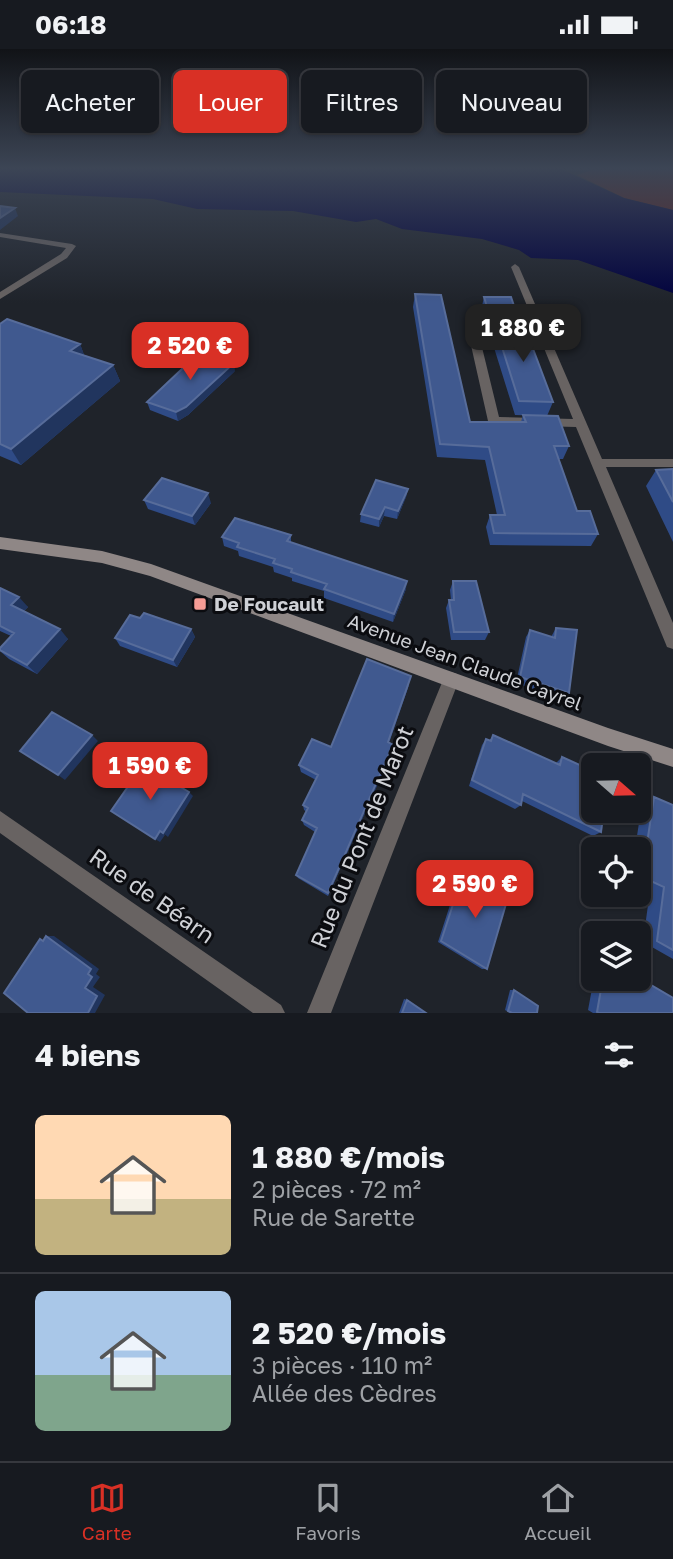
<!DOCTYPE html>
<html lang="fr">
<head>
<meta charset="utf-8">
<style>
  :root { --surface:#171a20; --page:#24272d; --text:#f1f3f6; --muted:#9ea1a5; --line:#36383e; --accent:#d93025 }
  body { margin:0; font-family:"Golos Text",sans-serif; background:var(--page); color:var(--text); height:100vh; display:flex; flex-direction:column; font-size:26px; white-space:nowrap }
  * { box-sizing:border-box; margin:0 }
  p { font-size:23px; color:var(--muted) }
  .icon { flex:none; width:38px; height:38px; fill:none; stroke:currentColor; stroke-width:2; stroke-linecap:round; stroke-linejoin:round }
  .map { position:relative; height:964px; overflow:hidden }
  .drawer { display:flex; flex-direction:column; background:var(--surface); flex:1 }
  .drawer>* { flex:none }
  .guide { position:absolute; left:21px; top:21px; width:632px; height:63px; display:flex; gap:14px }
  .needle { width:46px; rotate:110deg }
  .controls { position:absolute; left:581px; top:704px; display:grid; gap:14px }
  .controls a { display:grid; place-items:center; width:70px; height:70px; border-radius:10px; background:var(--surface); box-shadow:0 2px 5px #0004,0 0 0 2px var(--line); font-size:35px }
  .price { position:absolute; translate:-50% -60px; padding:0 16px; border-radius:14px; background:var(--accent); color:#fff; font-size:23px; line-height:46px; filter:drop-shadow(0 2px 4px #0008) }
  .price::after { content:''; position:absolute; left:50%; top:42px; width:21px; height:16px; margin-left:-10px; background:inherit; clip-path:polygon(0 0,100% 0,50% 100%) }
  .price.on { background:#222; color:#fff }
  ul { padding:0; list-style:none }
  li { display:flex; align-items:center; gap:21px; height:175px; padding:0 35px }
  li+li { border-top:2px solid var(--line) }
  li span { display:grid; place-items:center; flex:none; width:196px; height:140px; border-radius:10px; color:#555 }
  li>.icon { margin-inline-start:auto }
  span .icon { width:84px; height:84px; fill:#fffc; stroke-width:1 }
  li b { font-size:30px }
  h2 { display:flex; justify-content:space-between; align-items:center; height:84px; padding:0 35px; font-size:30px }
  .chip { padding:0 24px; border-radius:10px; background:var(--surface); box-shadow:0 2px 5px #0004,0 0 0 2px var(--line); font-size:24px; line-height:63px }
  .chip.on { background:var(--accent); color:#fff }
  .status { display:flex; justify-content:space-between; align-items:center; height:49px; padding:0 35px; background:var(--surface); direction:ltr }
  .status svg { height:19px; fill:currentColor }
  .menu { display:flex; justify-content:space-around; align-items:center; height:98px; border-top:2px solid var(--line); background:var(--surface); font-size:19px; color:var(--muted) }
  .menu a { display:grid; justify-items:center; gap:4px }
  .menu .on { color:var(--accent) }
  .map>svg:first-child { display:block }
  .green { fill:#601f1e }
  .water { fill:#00013e }
  .lines { fill:none; stroke-linecap:round; stroke-linejoin:round }
  .minor { fill:#686362; fill-rule:evenodd }
  .secondary { fill:#8f8786; fill-rule:evenodd }
  .wall { fill:#2f4b86 }
  .shaded-wall { fill:#21355e }
  .building { fill:#40598f; stroke:#576c9a; stroke-width:2 }
  .poi-dot { fill:#f59c95; stroke:#0b0c10; stroke-width:2.5 }
  .labels { text-anchor:middle; stroke-width:6; stroke-linejoin:round; paint-order:stroke }
  .poi-label { font-size:19px; font-weight:bold; fill:#cfd1d6; stroke:#0b0c10; text-anchor:start }
  .street-label { font-size:19px; fill:#cfd1d6; stroke:#0b0c10 }
  .near-street-label { font-size:23px; fill:#cfd1d6; stroke:#0b0c10 }
</style>
</head>
<body>
<div class="status"><b>06:18</b><svg viewBox="0 0 49 12"><path d="M0 12V9h3v3zM5 12V6h3v6zM10 12V3h3v9zM15 12V0h3v12zM26 1h20v11H26zM47 4h2v5h-2z"/></svg></div>
<div class="map">
<svg width="673" height="964" viewBox="0 0 673 964">
  <rect width="100%" height="100%" fill="#1f232a"/>
  <path class="green" d="M598 119H673V161L624 149 577 126Z"/>
  <path class="water" d="M0 119H559L624 149 673 161V244L578 211 531 209 519 201 482 190 402 180 376 170 356 173 293 162 197 160 153 150 0 143Z"/>
  <g class="lines">
    <path class="minor" d="M0 184 72 195 76 197 67 209 0 250V243L61 205 66 199 0 188Z
      M515 215 519 218 602 410H673V418H606L673 574V600L667 598 665 593 576 378 494 376 488 372 468 283 473 280 537 281 511 218ZM479 286 539 287 573 370 499 368Z
      M451 623 457 625 459 631 331 964H307L443 631 445 625Z
      M0 762 281 956 285 964H253L0 784Z"/>
    <path class="secondary" d="M0 488 102 502 151 515 608 679 673 700V718L608 697 150 527 102 514 0 500Z"/>
  </g>
  <path class="wall" d="M415 245 470 373H521L523 366 569 397 563 410H559L577 462 598 485 591 497 490 496 486 478 490 466H497L485 411 437 408 413 258Z
    M484 248 518 269 516 276 553 353 547 367 515 366 491 289 494 278H488L482 257Z
    M0 275 80 295 84 306 113 316 120 332 21 416 0 407Z
    M235 322 188 366 178 372 150 361 147 353Z
    M673 420V493L646 437 656 421Z
    M408 440 406 448 397 470 384 467 379 478 360 473 361 465Z
    M144 451 211 454 195 476 148 460Z
    M291 486V494L406 540 393 573 324 549V542L292 532V529L274 523 273 518 239 507 238 502 224 497 222 488Z
    M453 532 489 583 485 591H451L446 559 449 551H451L450 541Z
    M0 539 28 558 24 562 68 590 37 625 9 610 0 602 11 587 0 582Z
    M140 569 191 580 195 588 177 618 120 597 115 589Z
    M556 579 569 644 563 650 516 634 526 588 530 581 551 588Z
    M409 636 389 694 392 703 328 847 298 829 296 826 315 783 304 776 302 771 307 763 304 761 303 756 316 731 301 723 299 716 331 698Z
    M493 686 556 714 562 708 601 783 593 787 522 752 521 756 515 760 469 737 482 696 486 690 489 692Z
    M654 748 673 756V910L643 893 650 841 639 836V800H635L642 754Z
    M464 822 487 920H482L438 893 460 825Z
    M594 929H639L673 964H593L588 961Z
    M510 941H514L537 964H510L505 961Z
    M404 950 407 951 426 964H399Z"/>
  <path class="shaded-wall" d="M15 159 18 167 0 181V169Z
    M80 295 86 311 70 302Z
    M234 314 235 322 188 366 178 372 176 363Z
    M113 316 120 332 21 416 11 400Z
    M408 440 406 448 397 470 398 462Z
    M208 444 211 454 195 476 192 467Z
    M385 458 384 467 379 478V470Z
    M407 532 406 540 393 573 394 565Z
    M19 548 28 558 20 566 11 556Z
    M60 580 68 590 37 625 27 616Z
    M191 580 195 588 177 618 173 611Z
    M92 686 98 692 65 731 58 726Z
    M393 696 392 703 328 847V844Z
    M189 743 193 747 168 788 163 784Z
    M160 782 165 786 160 793 155 790Z
    M46 887H54L99 920 96 925 100 928 93 938 105 946 95 964H88L85 939 88 925Z"/>
  <path class="building" d="M0 157 15 159 0 169Z
    M415 245 441 246 470 373H526L523 366 558 367 569 397H554L577 462H590L598 485 494 484 490 466H505L489 398 440 395Z
    M484 248H511L518 269 490 268Z
    M7 270 80 295 70 302 113 316 11 400 0 395V275Z
    M495 276H524L553 353 519 352Z
    M200 303 234 314 186 358 176 363 147 353Z
    M673 420V453L656 421Z
    M162 429 208 444 192 467 144 451Z
    M376 431 408 440 398 462 385 458 379 470 361 465Z
    M235 469 291 486 287 492 407 532 394 565 324 540 327 535 291 523 292 520 273 514 275 510 237 498 239 494 222 488Z
    M453 532H476L489 583H454L449 551H454Z
    M0 539 19 548 11 556 60 580 27 616 0 601V599L14 584 0 577Z
    M144 564 191 580 173 611 115 589 130 566 140 569Z
    M556 579 577 581 569 644 520 628 530 581 555 589Z
    M367 610 411 627 388 693 393 696 328 844 296 826 317 779 302 771 308 759 303 756 318 726 299 716 312 690 331 698Z
    M52 663 92 686 58 726 20 702Z
    M493 686 560 716 562 708 593 722V761H604L601 783 523 745 521 756 472 731 486 690 491 692Z
    M143 716 189 743 163 784 160 782 155 790 111 762Z
    M654 748 673 756V901L657 892 664 838 642 828Z
    M464 822 508 848 487 920 441 892Z
    M46 887 91 920 88 925 92 928 85 939 97 947 88 964H28L4 944 40 890 43 892Z
    M603 929H639L673 949V964H599L597 963Z
    M514 941 538 957 537 964H512L508 962Z
    M407 951 426 964H402Z"/>
  <linearGradient id="sky" x2="0" y2="1"><stop stop-color="#111317"/><stop offset="0.47" stop-color="#3c4555"/><stop offset="1" stop-color="#3c4555" stop-opacity="0"/></linearGradient>
  <rect width="673" height="254" fill="url(#sky)"/>
  <rect class="poi-dot" x="193" y="548" width="14" height="14" rx="3.5"/>
  <g class="labels">
    <g class="poi-label">
      <text x="214" y="562">De Foucault</text>
    </g>
    <g class="street-label">
      <text transform="translate(465 613) rotate(20)" y="7">Avenue Jean Claude Cayrel</text>
    </g>
    <g class="near-street-label">
      <text transform="translate(362 788) rotate(-68)" y="8">Rue du Pont de Marot</text>
      <text transform="translate(152 847) rotate(35)" y="8">Rue de Béarn</text>
    </g>
  </g>
</svg>
<div class="controls">
<a><svg class="needle" viewBox="-14 -14 28 28"><path d="M0-13l5 13h-10z" fill="#e53935"/><path d="M0 13l5-13h-10z" fill="#9ea1a5"/></svg></a>
<a><svg class="icon" aria-label="locate" viewBox="0 0 24 24"><circle cx="12" cy="12" r="6"/><path d="M12 2v4M12 18v4M2 12h4M18 12h4"/></svg></a>
<a><svg class="icon" aria-label="layers" viewBox="0 0 24 24"><path d="M12 4l9 5-9 5-9-5zM3 14l9 5 9-5"/></svg></a>
</div>
<b class="price on" style="left:523px;top:315px">1 880 €</b>
<b class="price" style="left:190px;top:333px">2 520 €</b>
<b class="price" style="left:150px;top:753px">1 590 €</b>
<b class="price" style="left:475px;top:871px">2 590 €</b>
<div class="guide">
<a class="chip">Acheter</a>
<a class="chip on">Louer</a>
<a class="chip">Filtres</a>
<a class="chip">Nouveau</a>
</div>
</div>
<section class="drawer">
<h2>4 biens<svg class="icon" aria-label="filters" viewBox="0 0 24 24"><path d="M4 7h16M4 17h16"/><circle cx="9" cy="7" r="2"/><circle cx="15" cy="17" r="2"/></svg></h2>
<ul>
<li><span style="background:linear-gradient(#ffd9b3 60%,#c2b280 0)"><svg class="icon" aria-label="home" viewBox="0 0 24 24"><path d="M3 11l9-7 9 7M6 9v11h12V9"/></svg></span><div><b>1 880 €/mois</b><p>2 pièces · 72 m²</p><p>Rue de Sarette</p></div></li>
<li><span style="background:linear-gradient(#a9c7e8 60%,#7fa58c 0)"><svg class="icon" aria-label="home" viewBox="0 0 24 24"><path d="M3 11l9-7 9 7M6 9v11h12V9"/></svg></span><div><b>2 520 €/mois</b><p>3 pièces · 110 m²</p><p>Allée des Cèdres</p></div></li>
</ul>
</section>
<nav class="menu">
<a class="on"><svg class="icon" aria-label="map" viewBox="0 0 24 24"><path d="M3 6l6-2 6 2 6-2v14l-6 2-6-2-6 2zM9 4v14M15 6v14"/></svg>Carte</a>
<a><svg class="icon" aria-label="saved" viewBox="0 0 24 24"><path d="M7 4h10v16l-5-4-5 4z"/></svg>Favoris</a>
<a><svg class="icon" aria-label="home" viewBox="0 0 24 24"><path d="M3 11l9-7 9 7M6 9v11h12V9"/></svg>Accueil</a>
</nav>
</body>
</html>
